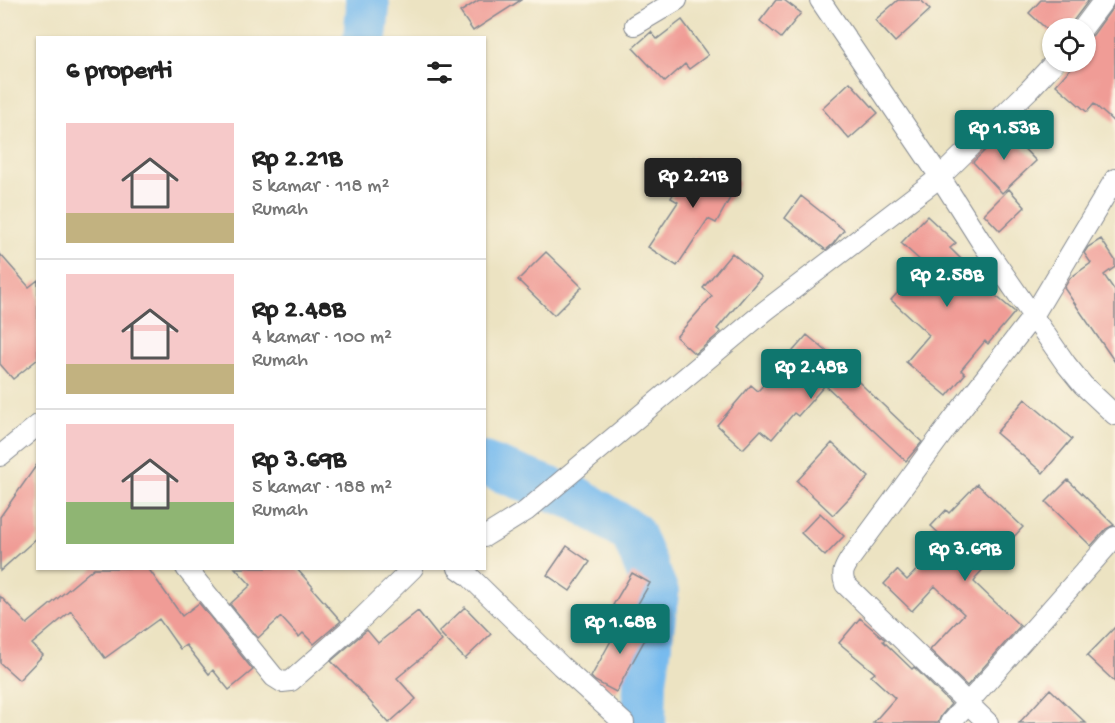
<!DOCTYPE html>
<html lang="id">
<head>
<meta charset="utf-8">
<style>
  :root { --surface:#fff; --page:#f2f2f2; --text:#222; --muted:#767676; --line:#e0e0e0; --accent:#0f766e }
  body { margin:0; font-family:"Gochi Hand",sans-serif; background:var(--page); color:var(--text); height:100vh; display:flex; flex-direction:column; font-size:22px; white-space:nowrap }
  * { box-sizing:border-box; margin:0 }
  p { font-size:20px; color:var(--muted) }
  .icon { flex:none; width:33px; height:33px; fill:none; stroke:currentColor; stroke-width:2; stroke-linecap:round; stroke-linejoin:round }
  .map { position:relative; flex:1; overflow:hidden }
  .details { position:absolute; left:36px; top:36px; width:450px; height:534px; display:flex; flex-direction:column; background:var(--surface); border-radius:0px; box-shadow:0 2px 4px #0004 }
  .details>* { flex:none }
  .fabs { position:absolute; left:1042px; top:18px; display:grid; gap:12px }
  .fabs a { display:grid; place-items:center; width:54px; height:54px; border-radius:50%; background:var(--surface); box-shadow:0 2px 4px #0004; font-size:30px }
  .price { position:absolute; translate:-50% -51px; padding:0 14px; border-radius:6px; background:var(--accent); color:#fff; font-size:20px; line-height:39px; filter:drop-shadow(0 2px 3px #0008) }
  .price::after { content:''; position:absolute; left:50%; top:36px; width:18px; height:14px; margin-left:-9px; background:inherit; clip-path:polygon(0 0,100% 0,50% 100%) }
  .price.active { background:#222; color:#fff }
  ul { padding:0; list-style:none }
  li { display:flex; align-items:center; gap:18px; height:150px; padding:0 30px }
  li+li { border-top:2px solid var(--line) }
  li span { display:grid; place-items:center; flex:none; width:168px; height:120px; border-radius:0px; color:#555 }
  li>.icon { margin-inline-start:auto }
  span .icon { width:72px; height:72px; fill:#fffc; stroke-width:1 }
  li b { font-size:26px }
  h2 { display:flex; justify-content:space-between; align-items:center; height:72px; padding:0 30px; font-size:26px }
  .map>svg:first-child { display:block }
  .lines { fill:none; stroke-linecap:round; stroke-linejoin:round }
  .river { stroke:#78bbee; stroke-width:44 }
  .building { fill:#f09c96 }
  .minor-casing { stroke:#848990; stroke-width:22 }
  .minor { stroke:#fff; stroke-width:20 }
</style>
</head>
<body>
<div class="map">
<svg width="1115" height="723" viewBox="0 0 1115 723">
  <rect width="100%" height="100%" fill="#fcf5e5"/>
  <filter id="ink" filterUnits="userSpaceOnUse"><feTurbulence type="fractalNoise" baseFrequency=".0167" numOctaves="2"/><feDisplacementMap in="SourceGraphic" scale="12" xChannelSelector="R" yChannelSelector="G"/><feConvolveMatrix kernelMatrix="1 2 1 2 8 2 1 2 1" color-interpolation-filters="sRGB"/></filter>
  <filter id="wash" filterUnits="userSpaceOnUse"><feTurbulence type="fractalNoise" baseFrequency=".008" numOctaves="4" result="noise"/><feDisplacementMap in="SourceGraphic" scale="24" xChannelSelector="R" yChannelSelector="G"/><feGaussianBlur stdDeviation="1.35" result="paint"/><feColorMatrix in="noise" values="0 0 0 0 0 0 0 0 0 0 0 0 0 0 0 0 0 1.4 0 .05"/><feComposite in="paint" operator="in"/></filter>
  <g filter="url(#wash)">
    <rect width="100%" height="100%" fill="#ece3c2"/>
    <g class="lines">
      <path class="river" d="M365 38 368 7 367 0
        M484 464 580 500 632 533 657 593 645 681 644 723"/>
    </g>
    <g id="blocks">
      <path class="building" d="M479 0H521L473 31 460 12Z
        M776 0H784L801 13 781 38 760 21Z
        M898 0H921L930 10 895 42 875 20Z
        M1041 0H1089L1073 21 1071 28H1053V35L1029 13Z
        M1115 4V123L1094 104 1087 112 1056 85 1076 62H1086V39L1093 35Z
        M682 20 708 55 689 69 685 64 665 82 633 48 651 32 657 39Z
        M850 82 878 113 849 139 822 108Z
        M1006 130 1036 161 1002 193 973 162Z
        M694 157 739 182 716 223 708 219 677 266 648 247 678 202 671 198Z
        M1009 189 1025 207 1000 231 984 214Z
        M801 196 844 230 833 244 826 250 785 218Z
        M927 216 956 243 950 248 974 272 971 275 1015 312 988 344 985 341 961 370 965 374 947 396 906 362 929 335 891 300 924 264 901 243Z
        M1101 239 1115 260V267L1104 275 1115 291V362L1064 288 1070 278 1091 263 1084 253 1088 247Z
        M546 252 582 287 554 315 518 280Z
        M732 253 761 277 717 329 721 332 695 354 676 337 712 296 703 288Z
        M0 254 29 287 38 280V359L13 379 0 364Z
        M807 335 843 365 842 366 922 442 906 461 825 385 798 416 794 413 772 439 761 430 743 449 717 425 751 385 758 391Z
        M1025 399 1072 439 1043 473 996 433Z
        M832 443 869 477 833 515 797 481Z
        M38 463V537L0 571V517Z
        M1068 480 1114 525 1106 529 1091 546 1046 502Z
        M977 484 1023 527 975 578 976 579 974 582 1020 626 967 686 930 650 964 614 935 586 912 611 884 584 897 570 907 580 946 540 931 526 946 510 949 513Z
        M820 513 844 536 825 556 801 533Z
        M567 546 590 562 570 591 547 575Z
        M94 568H148L182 616 199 603 253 670 229 690 213 670 209 674 186 645 180 649 159 619 105 658 71 611 32 644 43 655 19 680 0 663V596L27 624Z
        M235 568H296L313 587 312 588 341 621 314 644 303 633 299 637 281 617 258 638 230 604 251 585Z
        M632 573 650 583 631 616 613 605Z
        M465 607 491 634 465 659 439 632Z
        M418 611 442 641 397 678 416 699 389 723 357 687 331 661 367 630 378 643Z
        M624 617 649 632 616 692 595 681 591 677Z
        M860 618 883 638 885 639 883 641 912 669 914 667 951 704 941 716 938 723H873L895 698 871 676 875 673 839 643Z
        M1115 627V682L1087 656Z
        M1050 689 1086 723H1019Z"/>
    </g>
  </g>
  <g filter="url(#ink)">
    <use href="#blocks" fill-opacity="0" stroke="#848990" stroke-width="1.5"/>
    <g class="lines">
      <g class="minor-casing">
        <path id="minor" d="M820 0 940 177 980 240 1066 364 1083 385 1115 415
          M635 25 677 0
          M1083 28 1104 0
          M0 456 38 425
          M484 537 526 511 765 311 940 177 1029 90 1055 62
          M186 568 274 677 282 682 291 681 359 621 413 568
          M458 568 469 576 561 666 624 723
          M950 723 1115 537
          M988 723 845 584C841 573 844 569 850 559L954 418 1033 316 1115 179"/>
      </g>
      <use href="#minor" class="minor"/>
    </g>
  </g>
</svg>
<div class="fabs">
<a><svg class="icon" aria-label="locate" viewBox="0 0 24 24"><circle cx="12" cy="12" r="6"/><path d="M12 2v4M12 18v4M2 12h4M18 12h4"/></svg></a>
</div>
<b class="price" style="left:1004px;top:161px">Rp 1.53B</b>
<b class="price active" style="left:693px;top:209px">Rp 2.21B</b>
<b class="price" style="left:947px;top:308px">Rp 2.58B</b>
<b class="price" style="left:811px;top:400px">Rp 2.48B</b>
<b class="price" style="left:965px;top:582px">Rp 3.69B</b>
<b class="price" style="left:620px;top:655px">Rp 1.68B</b>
<section class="details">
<h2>6 properti<svg class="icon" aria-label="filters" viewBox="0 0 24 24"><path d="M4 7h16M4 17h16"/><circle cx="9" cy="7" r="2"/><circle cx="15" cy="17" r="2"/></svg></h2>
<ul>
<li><span style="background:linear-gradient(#f6c9c9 75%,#c2b280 0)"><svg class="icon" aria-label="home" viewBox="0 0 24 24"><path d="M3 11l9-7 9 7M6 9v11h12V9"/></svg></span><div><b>Rp 2.21B</b><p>5 kamar · 118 m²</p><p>Rumah</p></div></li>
<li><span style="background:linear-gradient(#f6c9c9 75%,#c2b280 0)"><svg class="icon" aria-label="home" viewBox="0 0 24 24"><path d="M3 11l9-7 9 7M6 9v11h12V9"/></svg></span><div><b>Rp 2.48B</b><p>4 kamar · 100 m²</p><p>Rumah</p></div></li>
<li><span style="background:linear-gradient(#f6c9c9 65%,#8fb573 0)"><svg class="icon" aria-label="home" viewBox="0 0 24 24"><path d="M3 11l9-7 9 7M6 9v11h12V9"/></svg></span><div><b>Rp 3.69B</b><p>5 kamar · 188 m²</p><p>Rumah</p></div></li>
</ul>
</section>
</div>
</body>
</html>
